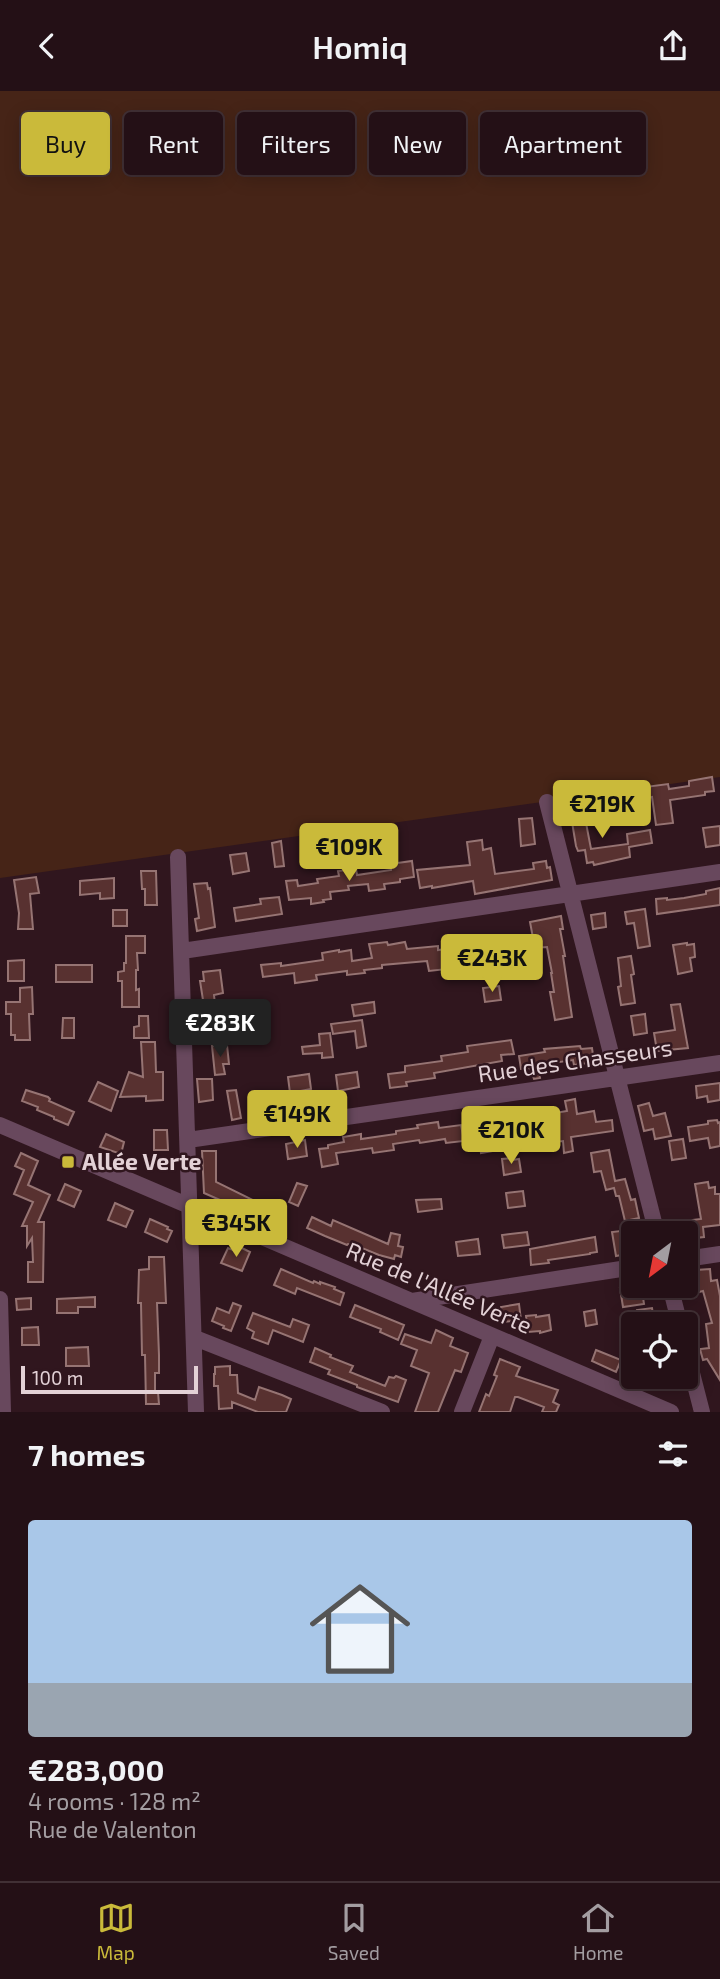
<!DOCTYPE html>
<html lang="en">
<head>
<meta charset="utf-8">
<style>
  :root { --surface:#241016; --page:#301e23; --text:#f1f3f6; --muted:#a39da1; --line:#413035; --accent:#caba3a }
  body { margin:0; font-family:"Exo 2",sans-serif; background:var(--page); color:var(--text); height:100vh; display:flex; flex-direction:column; font-size:26px; white-space:nowrap }
  * { box-sizing:border-box; margin:0 }
  p { font-size:23px; color:var(--muted) }
  .icon { flex:none; width:38px; height:38px; fill:none; stroke:currentColor; stroke-width:2; stroke-linecap:round; stroke-linejoin:round }
  .map { position:relative; height:1321px; overflow:hidden }
  .side { display:flex; flex-direction:column; background:var(--surface); flex:1 }
  .side>* { flex:none }
  .banner { position:absolute; left:21px; top:21px; width:679px; height:63px; display:flex; gap:14px }
  .needle { width:46px; rotate:212deg }
  .controls { position:absolute; left:621px; top:1130px; display:grid; gap:14px }
  .controls a { display:grid; place-items:center; width:77px; height:77px; border-radius:7px; background:var(--surface); box-shadow:0 4px 18px #0003,0 0 0 2px var(--line); font-size:35px }
  .scale { position:absolute; left:21px; bottom:18px; width:177px; box-sizing:border-box; padding-left:7px; border:4px solid #e3d1d6; border-top:0; font-size:19px; line-height:24px; white-space:nowrap; color:#e3d1d6; -webkit-text-stroke:5px #30161e; paint-order:stroke }
  .price { position:absolute; translate:-50% -60px; padding:0 16px; border-radius:7px; background:var(--accent); color:#111; font-size:23px; line-height:46px; filter:drop-shadow(0 2px 4px #0008) }
  .price::after { content:''; position:absolute; left:50%; top:42px; width:21px; height:16px; margin-left:-10px; background:inherit; clip-path:polygon(0 0,100% 0,50% 100%) }
  .price.active { background:#222; color:#fff }
  ul { padding:0; list-style:none }
  li { display:grid; align-content:center; gap:14px; height:371px; padding:0 28px }
  li span { display:grid; place-items:center; height:217px; border-radius:7px; color:#555 }
  li>.icon { margin-inline-start:auto }
  span .icon { width:126px; height:126px; fill:#fffc; stroke-width:1 }
  li b { font-size:30px }
  h2 { display:flex; justify-content:space-between; align-items:center; height:84px; padding:0 28px; font-size:30px }
  .pill { padding:0 24px; border-radius:7px; background:var(--surface); box-shadow:0 4px 18px #0003,0 0 0 2px var(--line); font-size:24px; line-height:63px }
  .pill.active { background:var(--accent); color:#111 }
  header { display:flex; justify-content:space-between; align-items:center; height:91px; padding:0 28px; background:var(--surface); font-size:32px; font-weight:600 }
  .tabs { display:flex; justify-content:space-around; align-items:center; height:98px; border-top:2px solid var(--line); background:var(--surface); font-size:19px; color:var(--muted) }
  .tabs a { display:grid; justify-items:center; gap:4px }
  .tabs .active { color:var(--accent) }
  .map>svg:first-child { display:block }
  .green { fill:#462417 }
  .building { fill:#583130; stroke:#967473; stroke-width:2 }
  .lines { fill:none; stroke-linecap:round; stroke-linejoin:round }
  .minor { stroke:#68485d; stroke-width:16 }
  .poi-dot { fill:#caba3a; stroke:#30161e; stroke-width:2.5 }
  .labels { text-anchor:middle; stroke-width:5; stroke-linejoin:round; paint-order:stroke }
  .street-label { font-size:23px; fill:#e3d1d6; stroke:#30161e }
  .poi-label { font-size:23px; font-weight:bold; fill:#e3d1d6; stroke:#30161e; text-anchor:start }
</style>
</head>
<body>
<header><svg class="icon" aria-label="back" viewBox="0 0 24 24"><path d="M15 5l-7 7 7 7"/></svg>Homiq<svg class="icon" aria-label="share" viewBox="0 0 24 24"><path d="M12 15V3M7 8l5-5 5 5M5 13v7h14v-7"/></svg></header>
<div class="map">
<svg width="720" height="1321" viewBox="0 0 720 1321">
  <rect width="100%" height="100%" fill="#30161e"/>
  <path class="green" d="M0 0H720V686L0 787Z"/>
  <path class="building" d="M712 686 714 700 705 701V704L670 709 673 732 656 734 652 706 647 707 645 696 668 693 669 698 689 695V690Z
    M582 711 591 758 628 753 627 743 650 739 652 752 629 756 630 766 594 774 593 771 587 772 585 759 578 760 576 755 569 713Z
    M532 727 535 753 521 755 519 728Z
    M720 735V754L706 756 703 737Z
    M482 749 483 759 491 757 495 783 534 778 533 772 546 770 547 777 550 776 552 789 475 803 473 790 432 797V795L420 797 417 779 470 774 467 751Z
    M281 750 284 775 275 776 272 752Z
    M246 762 249 780 233 783 230 764Z
    M412 770 414 786 400 788V791L384 793 385 798 369 800 368 793 348 795 349 799 330 801 331 808 323 809 324 811 311 813V807L289 809 286 790 297 789 298 795 318 792 317 788 339 785 338 780 356 778 357 784 391 779 390 773Z
    M141 780H156L157 814H145V798H142Z
    M36 786 39 802 30 803 33 838H18L19 822 14 789Z
    M114 787V807L100 808V802L80 804V790Z
    M207 792 208 798 210 797 215 836 197 840 195 828 199 827 194 793Z
    M720 797V814L657 823 656 808 667 807V809L684 807 706 803V800Z
    M279 806 282 823 236 830 234 817 261 813 260 808Z
    M645 818 650 855 638 857 634 832 627 833 625 821Z
    M113 819H127V835H113Z
    M605 822 606 836 593 838 591 824Z
    M561 825 563 838H560L565 865H563L572 926 555 929 550 901H554L551 882H552L547 856 517 858 518 867 497 870 494 852 533 847 530 831Z
    M126 845H145V862H137L138 879H136V899L139 898V916H122V890H118V881L124 880V872H126Z
    M387 851 388 854 405 851 407 858 438 855V859L463 856 464 866 474 864 476 878 457 880 456 877 429 880 427 870 382 874V877L364 879 365 882 347 884V880L316 884 317 889 295 892 294 882 263 886 261 874 281 872V875L323 869 322 862 339 859V861L351 859 352 870 372 867 369 853Z
    M687 852V854L694 853 695 866 690 867 692 880 678 883 673 854Z
    M631 865 634 883 631 884 635 912 621 914 618 896 621 895 618 867Z
    M24 869V890H8V870Z
    M56 874H92V891H56Z
    M220 879 223 902 214 904 216 923 209 924 212 947 199 948 196 932 199 931 196 910 203 909 200 890H204L203 881Z
    M499 895 501 909 485 911 483 897Z
    M32 896 33 923H29L30 949H15V944H11V923H6V911H20V897Z
    M374 911 375 922 354 925 352 914Z
    M680 913 688 957 657 960 654 942 675 939 671 914Z
    M645 923 647 942 634 944 631 925Z
    M139 925H148L149 947H134V936L139 935Z
    M63 927H74V947H62Z
    M362 929 366 955 357 957 355 940 333 943 331 933Z
    M330 942 333 966 322 967V962L303 963 302 956 320 954 319 943Z
    M511 949 514 963 501 964 502 970 434 982 435 987 406 991 407 995 390 997 388 983 405 981V975L442 970 441 965 468 961 467 955Z
    M141 951H155L156 981H163V1009L146 1010V1005L120 1006 129 981 143 986Z
    M227 954 229 973H223L225 983 215 984 212 955Z
    M580 955 581 958 592 957 594 971 574 974 573 969 538 974 540 987 534 988 530 977 521 978 519 965 545 961 544 958Z
    M357 981 359 996 338 1000 336 984Z
    M309 983 311 998 290 1002 288 986Z
    M197 988H212L213 1009 199 1011Z
    M98 991 118 1000 111 1020 89 1010Z
    M720 992V1009L708 1011 707 1005 697 1007 696 995Z
    M26 999 48 1006 50 1008 49 1010 74 1021 68 1034 54 1028V1026L37 1019 38 1016 22 1010Z
    M236 999 241 1027 232 1029 227 1000Z
    M575 1008 577 1023 594 1020 596 1031 612 1029 613 1040 571 1046 573 1060 564 1062 563 1050 546 1052 543 1031H549V1023L567 1020 565 1010Z
    M649 1012 653 1025 665 1022 671 1045 655 1048 653 1038 644 1040 638 1015Z
    M717 1029 718 1032 720 1031V1055L710 1057 708 1047 690 1050 688 1036 708 1033V1030Z
    M438 1031 439 1037 461 1034 464 1050 446 1052 445 1048 420 1052 419 1049 393 1053 394 1059 373 1062 372 1057 336 1062 338 1073 322 1076 319 1058 328 1057V1054L344 1051 343 1046 361 1043V1048L396 1043V1040L418 1037 417 1034Z
    M154 1039H167L168 1059H154Z
    M490 1039 493 1060 481 1062 480 1055 471 1057 468 1042Z
    M106 1043 124 1051 121 1063 100 1056Z
    M683 1048 686 1067 672 1069 669 1050Z
    M305 1049 307 1065 288 1068 286 1053Z
    M609 1059 615 1090 625 1088 631 1109 635 1108 639 1127 625 1130 619 1105H616L614 1097 606 1099 601 1080 594 1081 591 1062Z
    M202 1060H216V1091L259 1112 254 1124 204 1102Z
    M21 1062 38 1070 28 1094 50 1104 38 1131H44L43 1191H28V1171H33L32 1147 27 1155V1135H22L33 1111 14 1103 24 1079 15 1075Z
    M512 1067V1069L519 1068 521 1081 504 1084 502 1068Z
    M708 1091 709 1097 715 1096V1103H720V1134L703 1136 704 1146 686 1148V1143H677L675 1131 701 1128 695 1093Z
    M297 1092 307 1095 298 1115 289 1111Z
    M65 1093 81 1100 74 1116 58 1109Z
    M523 1100 525 1115 508 1117 506 1102Z
    M441 1108 442 1118 418 1121 416 1109Z
    M115 1112 133 1120 126 1136 108 1129Z
    M312 1126 331 1135 333 1129 388 1153 391 1142 400 1144 398 1155 403 1156 401 1166 395 1164 394 1168 379 1164 352 1153V1154L348 1153 347 1154 325 1145 307 1137Z
    M150 1128 168 1136 167 1138 172 1140 167 1151 145 1141Z
    M629 1139 632 1162 616 1165 612 1141Z
    M527 1141 529 1154 504 1157 502 1144Z
    M595 1146 597 1161 590 1162V1163L548 1169 549 1172 531 1174 530 1158Z
    M478 1148 480 1163 458 1165 456 1151Z
    M240 1156 250 1161 242 1180 221 1172 228 1157 238 1161Z
    M149 1166H164L166 1212H157L159 1264V1282H155V1301H158L159 1313H146L145 1264H142L141 1212H138L139 1179 149 1178Z
    M281 1178 313 1192 314 1190 320 1193V1191L335 1196 334 1198 344 1202 340 1214 297 1197 295 1203 274 1194Z
    M710 1178 711 1190 717 1189 720 1205V1289L707 1268 703 1269 700 1258 709 1257 706 1233 712 1232 703 1200 699 1201 696 1179Z
    M634 1195 635 1201 642 1200 644 1213 623 1216 620 1197Z
    M95 1206V1216H78V1222H57V1208Z
    M31 1207V1218L17 1219 16 1208Z
    M233 1212 241 1215 231 1240 223 1237 224 1235 212 1230 217 1217 229 1222Z
    M519 1213 521 1229 503 1231 501 1216Z
    M355 1214 404 1234 398 1249 380 1241 381 1238 350 1226Z
    M652 1217 653 1224 660 1222 662 1234H639L637 1219Z
    M595 1219 597 1233 586 1235 584 1221Z
    M253 1222 290 1236 293 1228 309 1234 303 1251 273 1239 268 1253 252 1247 254 1241 247 1237Z
    M536 1224V1226L549 1224 551 1239 540 1242V1240L528 1241 526 1225Z
    M38 1236 39 1254H22V1237Z
    M436 1239 453 1247 450 1255 468 1262 461 1281 455 1279 438 1321H415L429 1282 411 1275 417 1259 401 1253 405 1243 431 1252Z
    M88 1256 89 1275H66V1257Z
    M315 1257 331 1264 330 1266 353 1275 350 1281 385 1295 389 1286 394 1287 396 1285 406 1289 398 1311 357 1296V1294L328 1283 330 1279 310 1271Z
    M596 1259 621 1269 616 1281 592 1270Z
    M500 1268 520 1276 516 1285 558 1299 553 1311 559 1314 556 1321H542L544 1316 518 1306H515L510 1321H479L486 1303 489 1305 497 1285 494 1284Z
    M230 1275V1284H237L238 1302 255 1309 259 1296 282 1304 291 1308 286 1321H258L232 1311V1317L219 1318 218 1295H214V1283H215V1276Z"/>
  <g class="lines">
    <path class="minor" d="M547 711 657 1143
      M178 766 196 1321
      M182 860 720 781
      M0 1034 671 1321
      M188 1049 720 972
      M686 1168 720 1163
      M670 1195 680 1234
      M0 1208 3 1321
      M412 1210 634 1176
      M195 1247 382 1321
      M686 1259 702 1321
      M462 1321 492 1245"/>
  </g>
  <rect class="poi-dot" x="61" y="1064" width="14" height="14" rx="3.5"/>
  <g class="labels">
    <g class="street-label">
      <text transform="translate(575 970) rotate(-8)" y="8">Rue des Chasseurs</text>
      <text transform="translate(439 1197) rotate(23)" y="8">Rue de l'Allée Verte</text>
    </g>
    <g class="poi-label">
      <text x="82" y="1079">Allée Verte</text>
    </g>
  </g>
</svg>
<div class="controls">
<a><svg class="needle" viewBox="-14 -14 28 28"><path d="M0-13l5 13h-10z" fill="#e53935"/><path d="M0 13l5-13h-10z" fill="#a39da1"/></svg></a>
<a><svg class="icon" aria-label="locate" viewBox="0 0 24 24"><circle cx="12" cy="12" r="6"/><path d="M12 2v4M12 18v4M2 12h4M18 12h4"/></svg></a>
</div>
<div class="scale">100 m</div>
<b class="price" style="left:602px;top:749px">€219K</b>
<b class="price" style="left:349px;top:792px">€109K</b>
<b class="price" style="left:492px;top:903px">€243K</b>
<b class="price active" style="left:220px;top:968px">€283K</b>
<b class="price" style="left:297px;top:1059px">€149K</b>
<b class="price" style="left:511px;top:1075px">€210K</b>
<b class="price" style="left:236px;top:1168px">€345K</b>
<div class="banner">
<a class="pill active">Buy</a>
<a class="pill">Rent</a>
<a class="pill">Filters</a>
<a class="pill">New</a>
<a class="pill">Apartment</a>
</div>
</div>
<section class="side">
<h2>7 homes<svg class="icon" aria-label="filters" viewBox="0 0 24 24"><path d="M4 7h16M4 17h16"/><circle cx="9" cy="7" r="2"/><circle cx="15" cy="17" r="2"/></svg></h2>
<ul>
<li><span style="background:linear-gradient(#a9c7e8 75%,#9aa5b1 0)"><svg class="icon" aria-label="home" viewBox="0 0 24 24"><path d="M3 11l9-7 9 7M6 9v11h12V9"/></svg></span><div><b>€283,000</b><p>4 rooms · 128 m²</p><p>Rue de Valenton</p></div></li>
</ul>
</section>
<nav class="tabs">
<a class="active"><svg class="icon" aria-label="map" viewBox="0 0 24 24"><path d="M3 6l6-2 6 2 6-2v14l-6 2-6-2-6 2zM9 4v14M15 6v14"/></svg>Map</a>
<a><svg class="icon" aria-label="saved" viewBox="0 0 24 24"><path d="M7 4h10v16l-5-4-5 4z"/></svg>Saved</a>
<a><svg class="icon" aria-label="home" viewBox="0 0 24 24"><path d="M3 11l9-7 9 7M6 9v11h12V9"/></svg>Home</a>
</nav>
</body>
</html>
